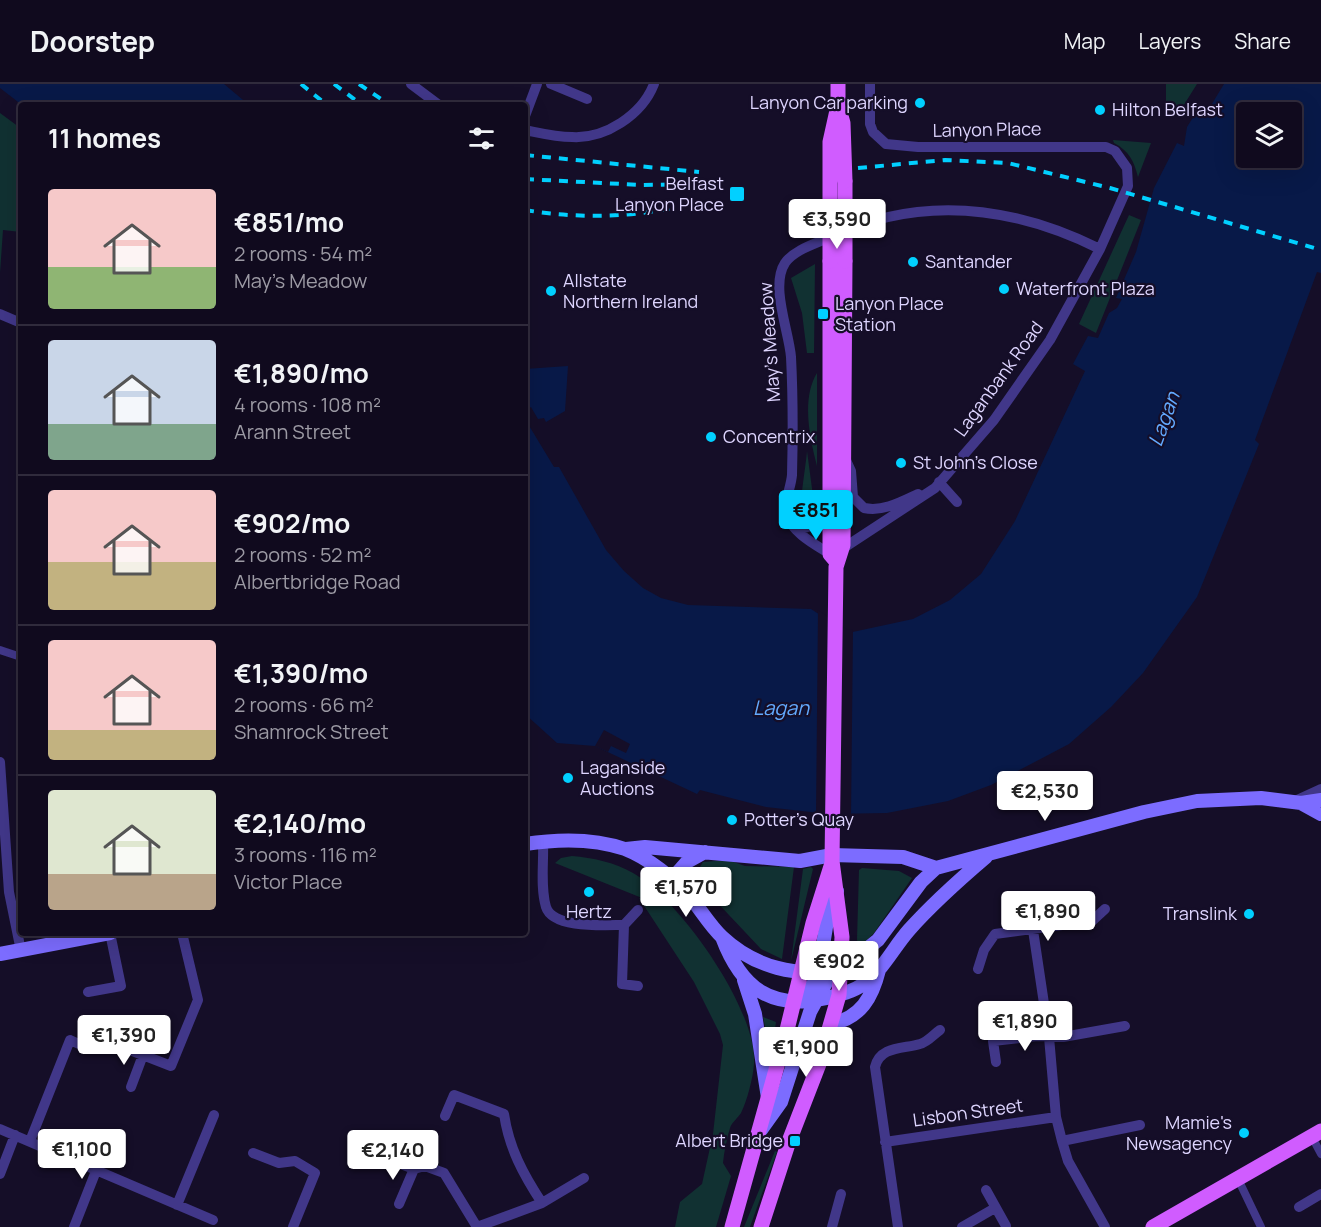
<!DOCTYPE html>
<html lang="en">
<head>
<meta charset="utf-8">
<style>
  :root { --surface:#100a1e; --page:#191327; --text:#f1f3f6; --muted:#9c9aa4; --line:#302b3c; --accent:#01d0ff }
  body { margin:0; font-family:Manrope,sans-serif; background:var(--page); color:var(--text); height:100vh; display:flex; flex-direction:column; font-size:22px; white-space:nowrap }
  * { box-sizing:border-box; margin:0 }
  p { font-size:20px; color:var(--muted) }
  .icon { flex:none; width:33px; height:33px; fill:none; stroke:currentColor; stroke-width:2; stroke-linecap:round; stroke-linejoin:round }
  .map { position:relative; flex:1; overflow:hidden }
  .drawer { position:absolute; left:18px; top:18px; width:510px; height:834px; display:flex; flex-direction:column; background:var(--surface); border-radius:6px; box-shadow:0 6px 24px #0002,0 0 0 2px var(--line) }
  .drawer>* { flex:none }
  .fabs { position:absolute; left:1236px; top:18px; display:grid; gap:12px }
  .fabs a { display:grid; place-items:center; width:66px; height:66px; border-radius:6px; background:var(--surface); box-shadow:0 6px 24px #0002,0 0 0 2px var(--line); font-size:30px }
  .price { position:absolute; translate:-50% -51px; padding:0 14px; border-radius:6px; background:#fff; color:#222; font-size:20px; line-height:39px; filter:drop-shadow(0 2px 3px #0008) }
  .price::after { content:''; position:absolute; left:50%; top:36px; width:18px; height:14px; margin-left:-9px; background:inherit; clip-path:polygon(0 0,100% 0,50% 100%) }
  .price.on { background:var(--accent); color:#111 }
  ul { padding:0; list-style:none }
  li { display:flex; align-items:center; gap:18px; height:150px; padding:0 30px }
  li+li { border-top:2px solid var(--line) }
  li span { display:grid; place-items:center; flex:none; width:168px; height:120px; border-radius:6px; color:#555 }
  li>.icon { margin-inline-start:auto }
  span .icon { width:72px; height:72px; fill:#fffc; stroke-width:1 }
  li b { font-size:26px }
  h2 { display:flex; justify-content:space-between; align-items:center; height:72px; padding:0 30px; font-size:26px }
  header { display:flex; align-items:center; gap:36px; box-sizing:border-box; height:84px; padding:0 30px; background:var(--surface); border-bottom:2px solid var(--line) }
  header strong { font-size:28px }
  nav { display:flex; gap:33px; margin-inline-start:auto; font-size:21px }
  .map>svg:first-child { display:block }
  .green { fill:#113132 }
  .water { fill:#081948; fill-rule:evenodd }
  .pier { fill:#150e28 }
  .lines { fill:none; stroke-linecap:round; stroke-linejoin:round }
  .pedestrian { stroke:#413789; stroke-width:8 }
  .minor { stroke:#413789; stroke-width:10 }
  .secondary { stroke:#7c6cff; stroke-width:14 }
  .primary { stroke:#d05cff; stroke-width:15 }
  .rail { stroke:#01d0ff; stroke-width:4; stroke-dasharray:9 8; stroke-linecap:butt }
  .primary-bridge { stroke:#d05cff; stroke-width:15 }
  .poi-dot { fill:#01d0ff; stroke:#150e28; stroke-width:2 }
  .labels { text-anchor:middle; stroke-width:4.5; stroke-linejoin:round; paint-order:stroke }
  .poi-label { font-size:18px; fill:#ded5ff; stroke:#150e28; text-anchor:start }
  .street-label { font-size:18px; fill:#ded5ff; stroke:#150e28 }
  .water-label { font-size:20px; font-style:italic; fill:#63aaff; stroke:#150e28 }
</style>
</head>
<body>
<header>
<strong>Doorstep</strong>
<nav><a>Map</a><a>Layers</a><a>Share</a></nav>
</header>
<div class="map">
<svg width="1321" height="1143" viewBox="0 0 1321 1143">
  <rect width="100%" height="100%" fill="#150e28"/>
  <path class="green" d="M1166 0H1197L1180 27H1166Z
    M0 29 19 43 21 50V148L3 146 0 189Z
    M1113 56 1151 59 1138 93C1134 77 1129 67 1114 59Z
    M1129 131 1141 136 1096 249 1079 240Z
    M815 180 814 269H807L802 229 791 194Z
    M817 289V382C810 355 801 315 817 289Z
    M807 367 815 427 807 433 802 430C799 418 806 382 807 367Z
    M572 772C593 774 614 778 633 789 679 815 758 926 754 980 753 994 747 1017 741 1029 738 1034 732 1038 730 1044 727 1055 724 1067 723 1079L731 1092 716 1143H675L680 1118 702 1100 713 1050 723 961 720 950 694 898 639 814 647 816 555 779 561 774Z
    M728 776 745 782 794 783 782 875 761 865 696 796V789L703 778Z
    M811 783 813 785 791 877 803 785Z
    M862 784 899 787 912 794 874 849 860 863 857 856 859 786Z
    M763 933 776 938 772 967 770 966Z
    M775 1067 777 1068 750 1143H744Z"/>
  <path class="water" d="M0 0H224L249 21H22L0 4Z
    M1224 0H1321V189L1317 188 1255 356 1259 360 1197 513 1143 589 1111 623 1069 660 991 701 948 717 887 729 829 730 766 723 700 706 697 710 595 662 557 659 525 630V335L554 383H559L606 466 624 487 643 504 661 514 688 521 811 525 848 549 913 535 950 516 981 490 1015 437 1085 287 1073 280 1088 252 1098 254 1109 229 1117 224 1122 215 1116 214 1136 168 1154 104 1177 59 1184 62 1187 43 1199 24 1210 23ZM1246 28H1292V74H1246Z
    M568 282 565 327 546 338 544 334 538 335 531 323 525 327V285Z"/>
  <path class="pier" d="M818 526 848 546 853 545 851 734 816 732Z
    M604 646 630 660 626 669 611 662 608 668 595 662Z"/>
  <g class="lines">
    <path class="pedestrian" d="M0 566 21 573
      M1312 1053 1321 1070
      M1238 1095 1261 1143"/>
    <path class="minor" d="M411 0 439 21
      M551 0 587 15
      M525 32 537 0
      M525 46C540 49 556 53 572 53 605 55 642 31 654 0
      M0 230 21 239
      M845 374 851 387 853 413 864 424C883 428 901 418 918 410
      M939 398 957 418
      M798 446 830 436
      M842 465 935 404 994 336 1050 256 1100 165 1128 102 1127 84 1115 67 1106 63H918L886 60 873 48 870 40V0
      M830 470C816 461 792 449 787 431 783 419 791 404 792 391 793 352 793 312 791 273 789 247 770 202 785 179 794 166 815 160 828 154 920 110 1011 121 1100 165
      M0 678 9 808 21 867
      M1297 716 1321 705
      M543 757C544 777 540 803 546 823 553 845 605 841 624 841L622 900 638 902
      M624 841 638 826
      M1033 846 1049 953 1056 1033 1062 1057 1068 1077 1105 1143
      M978 885 984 866 995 850 1092 837 1105 825
      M88 908 121 902 110 849
      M112 959 171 982 198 916 182 849
      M996 978 993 957 1037 952 1063 953 1125 942
      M131 1003 143 971
      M445 1032 454 1011 504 1030C509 1064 523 1090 542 1119
      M0 1045 213 1136
      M30 1057 70 956 79 960
      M1062 1057 1140 1041
      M885 1058 1056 1033
      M253 1069 279 1079 295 1077 315 1089 293 1143
      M383 1073 414 1085 425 1082 444 1089 477 1143
      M0 1090 15 1051
      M986 1106 1006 1142
      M399 1120 414 1085
      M177 1121 214 1031
      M1299 1123 1321 1110
      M74 1143 96 1087
      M477 1143 542 1119 584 1094
      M832 1143 841 1110
      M898 1143 875 983C880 962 903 965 920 960 928 958 934 950 940 946
      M962 1143 995 1124"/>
    <path class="secondary" d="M1301 719 1321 730
      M525 760C557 755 593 754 625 765 648 774 674 794 690 813 701 826 710 842 722 853 754 883 798 895 840 884
      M626 765 645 763 800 777 832 771 903 773 936 784
      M672 795 687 778 705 768
      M722 853C741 904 771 927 827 914 839 911 852 908 862 901 882 888 893 864 909 846 933 819 959 796 986 773
      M0 870 110 849
      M744 896 755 930 768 1014
      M794 918 817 897 828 831 837 807
      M832 940C861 933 872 914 879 886
      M761 1046 781 1018 810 928 827 897 878 856 921 798 936 784 1144 728 1197 717 1261 714 1301 719 1321 716"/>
    <path class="primary" d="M838 22V0
      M845 97V146
      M830 177V470L836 477
      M732 1143 786 950 813 839 832 779
      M761 1143 788 1060 819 980 839 911 842 853 832 777 836 483 843 461 845 177
      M1153 1143 1321 1047"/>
    <path class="rail" d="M301 0 327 21
      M334 0 362 21
      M359 0 390 21
      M525 71 699 88
      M858 84 945 76 1008 79 1110 104 1321 166
      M525 95 641 101 699 100
      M525 126C574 134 624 134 673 124"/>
    <path class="primary-bridge" d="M839 25 843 39 845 97
      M845 146V177
      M830 177V58L838 22"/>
  </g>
  <g class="poi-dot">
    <circle cx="920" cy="19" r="6"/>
    <circle cx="1100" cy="26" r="6"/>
    <rect x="729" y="102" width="16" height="16" rx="3"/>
    <circle cx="913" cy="178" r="6"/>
    <circle cx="1004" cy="205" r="6"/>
    <circle cx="551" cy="207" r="6"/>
    <rect x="817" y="224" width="12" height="12" rx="3"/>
    <circle cx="711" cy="353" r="6"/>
    <circle cx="901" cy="379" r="6"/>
    <circle cx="568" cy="694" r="6"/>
    <circle cx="732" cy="736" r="6"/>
    <circle cx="589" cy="808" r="6"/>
    <circle cx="1249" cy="830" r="6"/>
    <circle cx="1244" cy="1049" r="6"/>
    <rect x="789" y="1051" width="12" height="12" rx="3"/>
  </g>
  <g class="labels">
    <g class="poi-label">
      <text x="908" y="25" text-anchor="end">Lanyon Car parking</text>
      <text x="1112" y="32">Hilton Belfast</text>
      <text x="724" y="106" text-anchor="end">Belfast<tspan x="724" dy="21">Lanyon Place</tspan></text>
      <text x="925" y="184">Santander</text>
      <text x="563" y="203">Allstate<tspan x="563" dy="21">Northern Ireland</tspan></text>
      <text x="1016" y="211">Waterfront Plaza</text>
      <text x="835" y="226">Lanyon Place<tspan x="835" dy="21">Station</tspan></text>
      <text x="723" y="359">Concentrix</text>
      <text x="913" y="385">St John's Close</text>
      <text x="580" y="690">Laganside<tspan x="580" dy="21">Auctions</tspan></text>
      <text x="744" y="742">Potter's Quay</text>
      <text x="589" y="834" text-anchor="middle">Hertz</text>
      <text x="1237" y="836" text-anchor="end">Translink</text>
      <text x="1232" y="1045" text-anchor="end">Mamie's<tspan x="1232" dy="21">Newsagency</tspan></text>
      <text x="783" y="1063" text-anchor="end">Albert Bridge</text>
    </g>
    <g class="street-label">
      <text transform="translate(987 46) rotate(-1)" y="6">Lanyon Place</text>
      <text transform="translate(770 258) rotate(-94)" y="6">May's Meadow</text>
      <text transform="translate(999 295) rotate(-54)" y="6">Laganbank Road</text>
      <text transform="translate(968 1029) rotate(-8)" y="6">Lisbon Street</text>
    </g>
    <g class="water-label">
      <text transform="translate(1164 335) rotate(-70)" y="7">Lagan</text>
      <text x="781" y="631">Lagan</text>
    </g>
  </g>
</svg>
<div class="fabs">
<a><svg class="icon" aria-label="layers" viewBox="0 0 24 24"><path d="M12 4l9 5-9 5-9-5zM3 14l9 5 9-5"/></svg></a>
</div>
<b class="price" style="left:837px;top:166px">€3,590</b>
<b class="price on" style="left:816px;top:457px">€851</b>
<b class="price" style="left:1045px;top:738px">€2,530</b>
<b class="price" style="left:686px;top:834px">€1,570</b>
<b class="price" style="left:1048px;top:858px">€1,890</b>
<b class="price" style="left:839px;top:908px">€902</b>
<b class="price" style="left:1025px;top:968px">€1,890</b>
<b class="price" style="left:124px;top:982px">€1,390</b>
<b class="price" style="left:806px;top:994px">€1,900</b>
<b class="price" style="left:82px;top:1096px">€1,100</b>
<b class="price" style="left:393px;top:1097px">€2,140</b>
<section class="drawer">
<h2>11 homes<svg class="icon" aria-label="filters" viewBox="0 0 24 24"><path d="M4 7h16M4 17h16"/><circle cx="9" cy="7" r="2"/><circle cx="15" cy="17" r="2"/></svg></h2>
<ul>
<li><span style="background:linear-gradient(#f6c9c9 65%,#8fb573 0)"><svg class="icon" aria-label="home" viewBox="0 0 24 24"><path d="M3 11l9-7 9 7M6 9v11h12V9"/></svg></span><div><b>€851/mo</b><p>2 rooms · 54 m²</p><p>May's Meadow</p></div></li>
<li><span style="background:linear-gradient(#c9d6e8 70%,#7fa58c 0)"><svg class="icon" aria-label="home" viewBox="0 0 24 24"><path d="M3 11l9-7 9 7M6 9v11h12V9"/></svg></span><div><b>€1,890/mo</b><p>4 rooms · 108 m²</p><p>Arann Street</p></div></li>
<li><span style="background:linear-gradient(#f6c9c9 60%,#c2b280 0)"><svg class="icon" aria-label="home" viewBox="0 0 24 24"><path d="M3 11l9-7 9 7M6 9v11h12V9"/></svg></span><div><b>€902/mo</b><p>2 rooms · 52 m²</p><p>Albertbridge Road</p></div></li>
<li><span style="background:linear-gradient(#f6c9c9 75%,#c2b280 0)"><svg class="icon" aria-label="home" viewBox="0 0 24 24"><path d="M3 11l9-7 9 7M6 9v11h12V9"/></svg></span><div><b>€1,390/mo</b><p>2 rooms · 66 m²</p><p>Shamrock Street</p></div></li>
<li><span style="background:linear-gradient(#dfe7d0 70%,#b9a48a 0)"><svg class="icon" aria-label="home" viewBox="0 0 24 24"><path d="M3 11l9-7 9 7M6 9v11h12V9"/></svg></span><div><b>€2,140/mo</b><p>3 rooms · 116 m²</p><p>Victor Place</p></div></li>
</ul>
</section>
</div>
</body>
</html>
